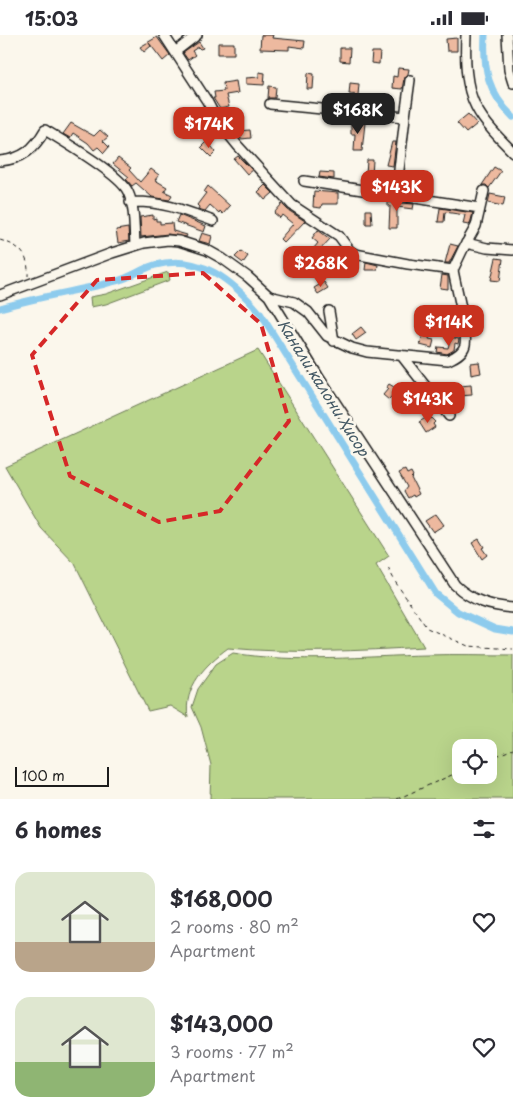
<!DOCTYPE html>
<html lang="en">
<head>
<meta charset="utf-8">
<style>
  :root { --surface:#fff; --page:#f2f2f3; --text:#2b2b33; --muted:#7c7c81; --accent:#c8321e }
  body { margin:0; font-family:"Playpen Sans",sans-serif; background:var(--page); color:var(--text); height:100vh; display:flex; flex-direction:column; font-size:19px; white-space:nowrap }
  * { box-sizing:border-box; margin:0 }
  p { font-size:16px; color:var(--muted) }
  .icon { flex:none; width:28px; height:28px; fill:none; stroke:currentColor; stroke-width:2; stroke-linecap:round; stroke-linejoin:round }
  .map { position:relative; height:764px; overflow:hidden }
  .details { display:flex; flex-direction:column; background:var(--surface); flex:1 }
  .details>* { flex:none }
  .fabs { position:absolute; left:452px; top:704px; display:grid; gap:10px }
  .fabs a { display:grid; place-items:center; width:45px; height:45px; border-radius:10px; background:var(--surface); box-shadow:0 5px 20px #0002; font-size:25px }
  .scale { position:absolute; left:15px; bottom:12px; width:94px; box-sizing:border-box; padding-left:5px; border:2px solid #1c1c1c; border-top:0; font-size:14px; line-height:18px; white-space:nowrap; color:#1c1c1c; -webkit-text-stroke:4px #fbf7ec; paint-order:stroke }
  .price { position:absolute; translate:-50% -42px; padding:0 11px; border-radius:10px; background:var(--accent); color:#fff; font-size:16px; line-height:32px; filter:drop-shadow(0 1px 2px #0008) }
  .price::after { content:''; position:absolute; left:50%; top:30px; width:15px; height:11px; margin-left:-8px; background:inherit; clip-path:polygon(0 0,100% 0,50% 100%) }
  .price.active { background:#222; color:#fff }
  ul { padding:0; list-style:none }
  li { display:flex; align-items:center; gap:15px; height:125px; padding:0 15px }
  li span { display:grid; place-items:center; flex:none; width:140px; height:100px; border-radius:15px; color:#555 }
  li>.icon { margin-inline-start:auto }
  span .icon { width:60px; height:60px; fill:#fffc; stroke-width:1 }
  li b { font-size:21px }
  h2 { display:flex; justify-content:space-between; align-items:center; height:60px; padding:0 15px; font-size:21px }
  .status { display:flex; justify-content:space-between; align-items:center; height:35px; padding:0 25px; background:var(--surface); direction:ltr }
  .status svg { height:14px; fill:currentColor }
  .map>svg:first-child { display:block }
  .green { fill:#b9d48b; stroke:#6a7854; fill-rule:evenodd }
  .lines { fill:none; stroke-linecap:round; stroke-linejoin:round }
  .canal { stroke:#8dcbed; stroke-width:7 }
  .building { fill:#edb99f; stroke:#1c1c1c }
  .minor-casing { stroke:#1c1c1c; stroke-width:12 }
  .path { stroke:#1c1c1c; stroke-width:1; stroke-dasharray:4 4; stroke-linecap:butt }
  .minor { stroke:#fbf7ec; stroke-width:9 }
  .marked { fill:none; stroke:#d62828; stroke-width:4; stroke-dasharray:10 6; stroke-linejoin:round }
  .labels { text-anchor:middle; stroke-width:5; stroke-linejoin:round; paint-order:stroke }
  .water-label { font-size:15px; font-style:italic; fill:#445965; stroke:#fbf7ec }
</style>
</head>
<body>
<div class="status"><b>15:03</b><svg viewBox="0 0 49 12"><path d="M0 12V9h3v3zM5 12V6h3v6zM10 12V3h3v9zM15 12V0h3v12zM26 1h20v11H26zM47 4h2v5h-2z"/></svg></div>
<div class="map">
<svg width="513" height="764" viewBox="0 0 513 764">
  <rect width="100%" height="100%" fill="#fbf7ec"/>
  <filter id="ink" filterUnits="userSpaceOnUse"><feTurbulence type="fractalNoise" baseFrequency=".02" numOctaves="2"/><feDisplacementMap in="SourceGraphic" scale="10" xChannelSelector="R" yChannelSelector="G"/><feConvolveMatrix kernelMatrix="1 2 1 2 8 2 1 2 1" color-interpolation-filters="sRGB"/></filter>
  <g filter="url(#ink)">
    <path class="green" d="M168 237 170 245 106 269 91 272 90 262 106 259Z
      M258 315 389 521 376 530 424 612C358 616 294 619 228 613 206 629 183 652 188 682L170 671 148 676 75 529 41 493 5 431Z
      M233 618C297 629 363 621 428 620 457 619 485 620 513 620V764H210L211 730 201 692 192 672 198 654 216 629ZM461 712H489V740H461Z"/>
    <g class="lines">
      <path class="canal" d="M485 0C483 34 488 58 513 82
        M0 273C34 263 70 257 105 249 111 247 118 246 123 244 134 240 144 233 155 230 200 218 233 246 260 278L436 559 458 577 495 594 513 597"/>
    </g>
    <path class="building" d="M261 0H273L272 3 305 6 304 13 289 11V15L260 14Z
      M157 2 170 20 163 26 149 8 151 11 144 17 140 12Z
      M457 3V16H447L446 4Z
      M199 7 203 13 200 14 198 12 192 16 195 20 188 25 183 18Z
      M218 8H234V19H218Z
      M340 13H350L349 27 340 26Z
      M372 17H380L379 29 371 28Z
      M398 33 409 34 408 39 404 44 402 54 392 53 393 41 397 42Z
      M259 37 265 38 264 50 246 49V43L259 42Z
      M308 38 314 39 313 54H307Z
      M236 46 238 58 226 60 229 72 220 74 213 63H215L214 57 224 56 223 48Z
      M350 48 359 49 358 60 349 59Z
      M269 51 276 52 275 63H268Z
      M468 79 477 89 466 98 457 88Z
      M351 87 365 88 362 116H354L355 99H351Z
      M71 88 94 101 100 95 108 102 103 106 109 112 104 118 98 112 94 115 88 108 73 98 70 103 63 99Z
      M250 95 251 103 241 104 237 100V96Z
      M207 106 216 117 211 122 201 112Z
      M392 107H396L393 131 386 130Z
      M238 121 252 135 247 139 234 124Z
      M118 123 131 133 129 135 140 147 151 134 159 140 155 145 167 152 164 156 172 160 169 165 152 162 136 148 132 151 126 144 129 142 113 129Z
      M367 125H373L372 141 366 140Z
      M494 132 501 136 489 153 486 150H482Z
      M320 137 334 138V144L319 142Z
      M265 150 273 158 265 165 258 157Z
      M208 151 230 171 223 179 220 176 219 178 210 170 205 176 198 174 199 172 197 170 206 158 204 157Z
      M314 156 338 158V169H322L321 173 313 172Z
      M490 159 505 162 503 171 488 168Z
      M388 167 414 169 413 174 397 172V193H389L390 171H388Z
      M282 169 288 175 305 186 284 208 280 204 293 189 282 180 280 183 274 178Z
      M440 173 473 178 470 189 469 190 463 189 465 180 445 177 444 187H438Z
      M366 175H371L372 189H366Z
      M153 180V184L156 183V186H160V189L172 188 173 196 187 200 186 202 168 199 141 202 140 182Z
      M179 180 206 191 204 197 176 187Z
      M128 193 129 206 118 208 116 195Z
      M318 195 330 204 318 217 314 213 318 208 312 203Z
      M202 198 212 201 210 209 199 206Z
      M450 209 458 211 449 228H445Z
      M241 216 248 221 243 228 235 222Z
      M496 223 503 224 500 246 491 245Z
      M366 227 378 230 377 235H365Z
      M442 240 448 241V254L440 253Z
      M324 247 328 253 318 259 314 253Z
      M361 292 366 298 356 305 352 299Z
      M424 295 431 296 429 304 434 305 432 313 420 310Z
      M451 302 459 304 458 309 455 308 454 315 447 319 437 317 438 312 448 313Z
      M479 327 481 338 471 340 470 328Z
      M389 349 399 355 389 365 383 360 388 354 386 353Z
      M471 350 472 360 447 362V356L460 354V351Z
      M429 381 435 387 433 389 435 392 426 398 419 387Z
      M405 435 407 439 411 437 413 441 411 443 419 459 414 462 413 460 408 463 404 456 407 452 399 438Z
      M436 479 444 490 433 497 425 486Z
      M479 504 484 512 482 513 487 520 482 524 472 508Z"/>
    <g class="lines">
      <g class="minor-casing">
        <path id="minor" d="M164 0 207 66 217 85 238 111 292 170 339 201 350 216 355 219 408 229 453 235 463 214 476 191 484 156
          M466 0C465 23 465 51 476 72 484 88 500 104 513 117
          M507 0 509 35 513 48
          M175 17 197 0
          M270 69 405 82 396 161
          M405 82 410 45
          M0 126C23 124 34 114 45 95 63 106 121 140 128 157 135 172 134 194 135 210
          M304 146 480 173
          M130 167C162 166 184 175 213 186
          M466 208 487 213 513 215
          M0 260 112 218 144 208 168 205 179 206 207 215 223 224 248 242 269 261 318 341 455 550C472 566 490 571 513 573
          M269 261 294 267 308 277 327 301 352 313 367 317 448 325C455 322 463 318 465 310 468 297 456 252 453 235
          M329 276 334 306
          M401 320 449 381"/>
      </g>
      <path class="path" d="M0 205C20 211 29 219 28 241
        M388 533 396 548 427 593 468 611 513 614
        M489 724 513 714
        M397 764 461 736"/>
      <use href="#minor" class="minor"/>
    </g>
  </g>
  <path class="marked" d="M203 238 261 289 289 386 220 476 159 487 70 441 32 320 97 245Z"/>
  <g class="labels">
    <g class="water-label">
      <text transform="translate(323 353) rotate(58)" y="5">Канали калони Ҳисор</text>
    </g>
  </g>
</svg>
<div class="fabs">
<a><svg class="icon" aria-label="locate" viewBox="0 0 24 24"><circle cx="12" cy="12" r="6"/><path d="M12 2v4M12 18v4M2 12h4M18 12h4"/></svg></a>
</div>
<div class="scale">100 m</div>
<b class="price active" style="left:358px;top:100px">$168K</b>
<b class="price" style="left:209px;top:114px">$174K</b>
<b class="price" style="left:397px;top:177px">$143K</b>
<b class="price" style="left:321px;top:253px">$268K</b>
<b class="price" style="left:449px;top:312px">$114K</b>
<b class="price" style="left:428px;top:389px">$143K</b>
</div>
<section class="details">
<h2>6 homes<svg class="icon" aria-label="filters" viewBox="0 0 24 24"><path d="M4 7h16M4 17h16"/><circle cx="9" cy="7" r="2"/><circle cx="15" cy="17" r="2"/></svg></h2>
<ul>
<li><span style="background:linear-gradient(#dfe7d0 70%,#b9a48a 0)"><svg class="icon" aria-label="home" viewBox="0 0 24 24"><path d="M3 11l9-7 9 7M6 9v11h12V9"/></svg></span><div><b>$168,000</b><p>2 rooms · 80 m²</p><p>Apartment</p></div><svg class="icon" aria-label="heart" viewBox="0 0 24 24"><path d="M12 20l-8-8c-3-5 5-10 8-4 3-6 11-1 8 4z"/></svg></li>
<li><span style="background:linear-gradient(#dfe7d0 65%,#8fb573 0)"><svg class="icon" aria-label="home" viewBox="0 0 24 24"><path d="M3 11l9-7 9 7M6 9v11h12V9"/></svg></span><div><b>$143,000</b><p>3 rooms · 77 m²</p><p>Apartment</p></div><svg class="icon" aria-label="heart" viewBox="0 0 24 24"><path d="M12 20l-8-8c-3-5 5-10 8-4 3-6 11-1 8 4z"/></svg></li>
</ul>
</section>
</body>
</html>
